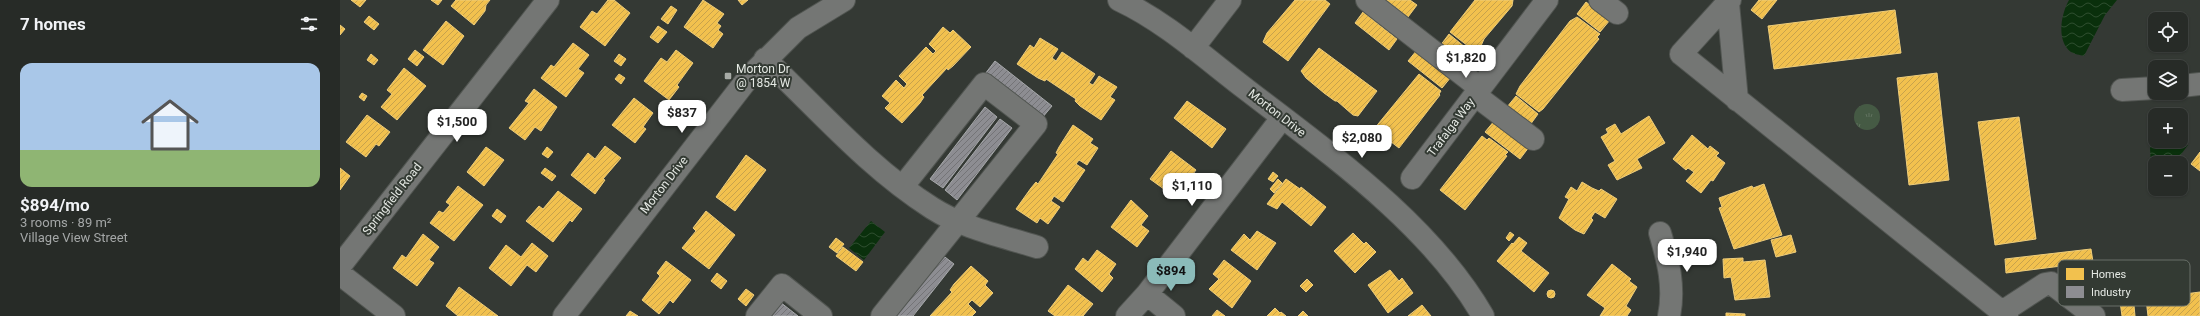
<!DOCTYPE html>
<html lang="en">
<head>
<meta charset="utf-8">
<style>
  :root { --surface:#272b27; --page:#333733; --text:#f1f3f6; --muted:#a4a7a7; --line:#434744; --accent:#8bbbb9 }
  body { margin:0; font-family:Roboto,sans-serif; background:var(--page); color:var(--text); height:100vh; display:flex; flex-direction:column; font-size:15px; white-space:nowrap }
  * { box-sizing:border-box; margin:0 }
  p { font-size:13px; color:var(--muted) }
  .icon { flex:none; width:22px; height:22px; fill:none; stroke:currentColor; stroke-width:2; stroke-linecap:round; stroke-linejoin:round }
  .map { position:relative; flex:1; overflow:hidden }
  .drawer { display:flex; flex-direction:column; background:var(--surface); width:340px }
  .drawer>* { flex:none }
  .tools { position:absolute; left:1808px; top:12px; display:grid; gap:8px }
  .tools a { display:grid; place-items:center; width:40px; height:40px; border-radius:8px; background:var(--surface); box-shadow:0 1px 3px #0004,0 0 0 1px var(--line); font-size:20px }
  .price { position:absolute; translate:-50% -34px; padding:0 9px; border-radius:8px; background:#fff; color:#222; font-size:13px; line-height:26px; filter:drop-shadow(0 1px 2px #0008) }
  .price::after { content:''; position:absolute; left:50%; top:24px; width:12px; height:9px; margin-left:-6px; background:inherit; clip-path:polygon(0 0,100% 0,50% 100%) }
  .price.active { background:var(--accent); color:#111 }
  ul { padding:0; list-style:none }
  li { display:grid; align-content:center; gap:8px; height:212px; padding:0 20px }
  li+li { border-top:1px solid var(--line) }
  li span { display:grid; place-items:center; height:124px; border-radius:12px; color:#555 }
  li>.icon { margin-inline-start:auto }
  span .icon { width:72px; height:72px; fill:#fffc; stroke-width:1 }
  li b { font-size:17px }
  h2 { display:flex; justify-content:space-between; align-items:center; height:48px; padding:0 20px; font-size:17px }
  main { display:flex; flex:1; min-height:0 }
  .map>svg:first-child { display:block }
  .park { fill:url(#park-tufts) }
  .water { fill:url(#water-waves) }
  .homes { fill:url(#homes-hatch); stroke:#eecd7b }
  .industry { fill:url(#industry-hatch); stroke:#a7a9ab }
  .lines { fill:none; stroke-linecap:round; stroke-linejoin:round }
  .minor-casing { stroke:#515551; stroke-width:24 }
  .minor { stroke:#747674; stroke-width:22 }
  .poi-dot { fill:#a7aba6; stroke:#333a33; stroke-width:1.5 }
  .labels { text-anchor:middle; stroke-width:4; stroke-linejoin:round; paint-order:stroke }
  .poi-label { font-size:12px; fill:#e5e9e4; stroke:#333a33; text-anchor:start }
  .street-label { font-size:12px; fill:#e5e9e4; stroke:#333a33 }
  .key { fill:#333a33; stroke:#686f68; stroke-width:1 }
  .key-label { font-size:11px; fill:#e5e9e4 }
</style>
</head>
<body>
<main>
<section class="drawer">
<h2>7 homes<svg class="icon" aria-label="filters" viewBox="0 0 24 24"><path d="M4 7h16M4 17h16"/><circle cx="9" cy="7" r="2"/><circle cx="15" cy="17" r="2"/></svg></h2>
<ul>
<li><span style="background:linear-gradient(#a9c7e8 70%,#8fb573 0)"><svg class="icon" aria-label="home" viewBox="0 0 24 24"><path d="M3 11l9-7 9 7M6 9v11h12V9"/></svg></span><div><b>$894/mo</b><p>3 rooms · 89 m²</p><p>Village View Street</p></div></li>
</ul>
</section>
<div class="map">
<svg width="1860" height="316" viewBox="0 0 1860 316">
  <defs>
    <pattern id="park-tufts" width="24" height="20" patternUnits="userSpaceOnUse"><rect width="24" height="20" fill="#455a44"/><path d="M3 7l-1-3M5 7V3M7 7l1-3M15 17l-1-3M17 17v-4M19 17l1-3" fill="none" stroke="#60725f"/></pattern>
    <pattern id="water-waves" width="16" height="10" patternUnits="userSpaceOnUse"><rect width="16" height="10" fill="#0a300c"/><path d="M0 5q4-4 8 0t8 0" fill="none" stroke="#2e4e2f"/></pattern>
    <pattern id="homes-hatch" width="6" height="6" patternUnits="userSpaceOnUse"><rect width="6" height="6" fill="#f2c14e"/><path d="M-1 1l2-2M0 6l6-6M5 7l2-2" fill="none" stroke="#c7a24c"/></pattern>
    <pattern id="industry-hatch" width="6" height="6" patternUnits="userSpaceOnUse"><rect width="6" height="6" fill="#8d8d92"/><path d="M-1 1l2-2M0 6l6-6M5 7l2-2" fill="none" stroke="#747477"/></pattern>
  </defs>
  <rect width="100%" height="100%" fill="#343934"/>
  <path class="park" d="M1514 117a13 13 0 1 1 26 0a13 13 0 1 1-26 0Z"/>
  <path class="water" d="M1729 0H1777L1765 15 1744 56C1740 55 1734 54 1731 52 1716 41 1721 14 1729 0Z
    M1841 140 1848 145 1836 161 1831 157 1826 163H1815V167L1811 164 1810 148 1816 141Z
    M531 221 545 232 524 260 509 248Z"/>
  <path class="homes" d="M11 0H26L20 7Z
    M91 0H102L98 5Z
    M116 0H150L146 5 145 11 134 25 111 6Z
    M268 0H274L290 13 265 46 240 27 252 11 257 14Z
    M363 0 384 14 377 23 381 26 378 30 383 34 373 48 344 27Z
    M398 0H408L402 5Z
    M955 0H985L990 4 948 61 923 42 927 33Z
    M1046 0H1070L1077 5 1068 17Z
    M1135 0H1173L1172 6 1144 39 1141 46 1135 47 1133 50 1110 32Z
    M1419 0H1437L1422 19 1411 10Z
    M1246 2 1270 20 1260 32 1237 14Z
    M331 6 337 10 328 24 321 19Z
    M1555 10 1561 53 1434 69 1428 26Z
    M1023 12 1057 39 1049 50 1015 23Z
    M29 16 39 24 34 30 24 22Z
    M1237 17 1260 34 1257 37 1259 39 1203 109 1199 112 1176 94 1180 86 1230 21Z
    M106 21 124 36 103 65 83 50Z
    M0 25 5 29 0 35Z
    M318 26 327 32 318 43 310 37Z
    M603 27 610 33 613 30 631 47 613 66 608 70 607 68 582 95 584 97 580 103 562 123 545 108 550 103 542 96 556 80 564 88 567 84 559 76 586 47 593 54 596 51 589 44Z
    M1109 34 1131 52 1123 63 1100 46Z
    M700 38 718 49 712 58 716 61 722 52 755 74 749 83 753 85 759 76 777 87 770 97 775 100 761 120 740 106 735 101 736 99 706 79 705 81 698 78 677 64 690 45 694 48Z
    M233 43 249 55 238 69 244 73 226 97 201 78 211 65 214 67Z
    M979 48 1037 91 1018 116 1013 115 997 101H995L984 93 966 78 961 71Z
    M75 50 84 57 77 66 68 59Z
    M336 50 353 63 337 85 339 87 329 100 304 81 321 58 327 62Z
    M1077 50 1111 77 1102 88 1068 61Z
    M31 54 38 60 34 65 27 60Z
    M279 54 286 59 281 66 274 61Z
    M64 68 86 86 57 120 41 107 52 94 47 90Z
    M1597 73 1609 180 1569 185 1557 78Z
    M279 74 285 78 281 84 275 79Z
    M1079 74 1101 91 1099 94 1100 95 1059 148 1034 129Z
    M194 89 217 107 201 131 195 127 185 140 169 128 189 103 185 101Z
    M22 93 27 96 24 101 19 97Z
    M1176 96 1198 114 1190 125 1167 107Z
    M294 98 313 113 303 127 306 129 295 143 272 125Z
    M847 101 886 129 872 148 834 118Z
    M27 115 50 132 39 146 36 144 26 157 6 142Z
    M1309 116 1325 143 1297 159 1302 168 1277 180 1268 165 1275 161 1261 137 1268 133 1266 129 1275 124 1281 134Z
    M1679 117 1696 239 1655 245 1638 122Z
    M1155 120 1189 147 1180 159 1145 132Z
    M733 125 753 139 750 143 758 148 747 165 739 160 736 164 745 170 723 202 714 196 711 201 720 207 708 224 700 218 697 223 676 209 691 188 696 182 698 184 718 154 716 153 719 147Z
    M1352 135 1368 149 1370 146 1379 153 1376 156 1385 163 1373 181 1371 180 1361 193 1346 181 1354 172 1348 168 1346 170 1333 159Z
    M1142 136 1147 140 1149 138 1168 152 1165 155 1167 156 1125 210 1100 190Z
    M265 146 281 158 263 179 265 180 255 194 231 175 248 153 255 159Z
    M146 147 164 160 144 186 127 172Z
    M207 147 213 152 208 158 202 154Z
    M831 151 856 170 845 185 841 183 836 190 832 187 828 192 810 179Z
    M1860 152V171L1851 164Z
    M406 155 426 170 395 211 376 197Z
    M0 168 10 176 0 190Z
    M205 168 216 176 212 181 201 173Z
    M933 172 938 176 933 182 928 179Z
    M938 179 942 183 934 193 930 189Z
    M946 179 960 189 961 187 986 207 971 226 942 202 937 209 927 204Z
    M1242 182 1252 188 1259 191 1261 189 1277 199 1265 218 1255 212 1251 218 1253 220 1244 234 1235 230 1219 218 1229 199 1225 197 1231 187 1237 191Z
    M1424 184 1442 235 1394 249 1379 208 1382 207 1379 198 1412 186 1413 188Z
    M118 186 143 205 114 241 90 223 99 211 103 213 110 205 106 202Z
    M218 191 242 209 232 222 230 220 213 242 186 221 199 206 203 209Z
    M791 200 808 216 801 225 809 231 797 247 771 227Z
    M157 209 166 216 161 223 152 216Z
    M366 211 395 235 369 269 342 248 356 231 353 228Z
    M917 231 936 243 917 270 891 250 904 234 910 240Z
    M1170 232 1174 235 1169 241 1166 238Z
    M1013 233 1024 244 1026 242 1036 252 1015 273 994 251Z
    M83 234 99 247 89 260 94 263 77 286 53 268 62 255 66 258Z
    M1451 235 1456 252 1436 257 1431 240Z
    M1179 237 1187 243 1181 251 1209 273 1194 292 1157 261 1172 243 1173 244Z
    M496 238 504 244 497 253 489 247Z
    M192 243 208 256 196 272 187 265 171 286 149 268 166 245 181 257Z
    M503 247 523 262 516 271 496 256Z
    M1751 249 1753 262 1666 273 1665 259Z
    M757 250 776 264 769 274 773 278 762 292 735 269 743 258 748 262Z
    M1403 258V262L1425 260 1430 297 1395 300 1391 277 1384 278 1383 259Z
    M884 260 911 281 892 308 869 289 879 279 873 274Z
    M326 261 351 280 333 303 330 300 319 314 302 300 320 276 317 273Z
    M1272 264 1291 279 1289 281 1297 287 1286 306 1291 310 1287 316H1260L1265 308 1247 295Z
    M631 266 648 281 645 285 653 293 640 307 632 300 628 304 636 312 632 316H590L612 292 610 290 614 284Z
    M1050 270 1059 281 1062 278 1073 293 1048 313 1028 285Z
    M377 273 387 281 381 289 371 281Z
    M967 279 973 285 966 292 960 286Z
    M728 285 753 304 743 316H715L708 311Z
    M1792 285 1795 316H1782L1778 287Z
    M119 287 158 316H118L106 306Z
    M406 289 414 295 406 306 398 299Z
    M1207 294a4 4 0 1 1 8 0a4 4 0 1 1-8 0Z
    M1860 292V316H1808L1806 299Z
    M1082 305 1091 316H1068Z
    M935 308 940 313 941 312 946 316H927Z
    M877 310 885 316H872Z
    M290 311 298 316H286Z
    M963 311 968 316H958Z
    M1386 313 1405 314V316H1386Z"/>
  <path class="industry" d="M655 61 712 106 702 118 645 74Z
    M645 107 657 117 603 188 590 179Z
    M660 119 672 128 617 200 605 190Z
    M601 254 614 264 573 316H552Z
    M440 302 458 316H432L430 315Z"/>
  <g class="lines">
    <g class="minor-casing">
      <path id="minor" d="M779 0C826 22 866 59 907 90 990 154 1090 224 1143 316
        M1027 0 1140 88
        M1260 0 1277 13
        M1390 0 1341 54 1667 316
        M1388 3 1397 100
        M853 48 890 0
        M425 59C479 110 529 168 592 208 623 228 662 236 697 247
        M1841 86 1860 84
        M1782 90 1815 88
        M1135 95 1193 139
        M1072 178 1207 0
        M1320 233C1328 260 1335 287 1329 316
        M0 266 208 0
        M0 274 54 316
        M807 294 834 316
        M1662 312 1705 284 1711 283 1754 316
        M224 316 409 77 458 28 504 0
        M417 316 442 285 481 316
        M542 316 696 124 644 84 563 186
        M787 316 807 294 942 118"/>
    </g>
    <use href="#minor" class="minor"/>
  </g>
  <rect class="poi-dot" x="384" y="72" width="8" height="8" rx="2"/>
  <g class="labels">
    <g class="poi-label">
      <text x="396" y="73">Morton Dr<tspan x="396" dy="14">@ 1854 W</tspan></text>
    </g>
    <g class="street-label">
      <text transform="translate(937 113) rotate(38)" y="4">Morton Drive</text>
      <text transform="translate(1111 127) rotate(-53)" y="4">Trafalga Way</text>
      <text transform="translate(324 185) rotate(-52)" y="4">Morton Drive</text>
      <text transform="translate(52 199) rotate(-52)" y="4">Springfield Road</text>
    </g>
  </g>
  <rect x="1718" y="260" width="132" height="46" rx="6" class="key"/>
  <rect x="1726" y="268" width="18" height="12" fill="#f2c14e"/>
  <rect x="1726" y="286" width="18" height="12" fill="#8d8d92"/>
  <g class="key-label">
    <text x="1751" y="278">Homes</text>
    <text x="1751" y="296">Industry</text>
  </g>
</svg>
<div class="tools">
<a><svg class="icon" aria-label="locate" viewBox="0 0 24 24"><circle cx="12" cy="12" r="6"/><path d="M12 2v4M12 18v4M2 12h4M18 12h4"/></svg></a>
<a><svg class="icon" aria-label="layers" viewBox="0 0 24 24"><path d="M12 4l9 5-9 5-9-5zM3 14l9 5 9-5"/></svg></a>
<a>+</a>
<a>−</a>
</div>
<b class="price" style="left:1126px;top:79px">$1,820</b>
<b class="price" style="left:342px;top:134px">$837</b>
<b class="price" style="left:117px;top:143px">$1,500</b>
<b class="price" style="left:1022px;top:159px">$2,080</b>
<b class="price" style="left:852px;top:207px">$1,110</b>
<b class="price" style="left:1347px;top:273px">$1,940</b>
<b class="price active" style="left:831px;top:292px">$894</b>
</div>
</main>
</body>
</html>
